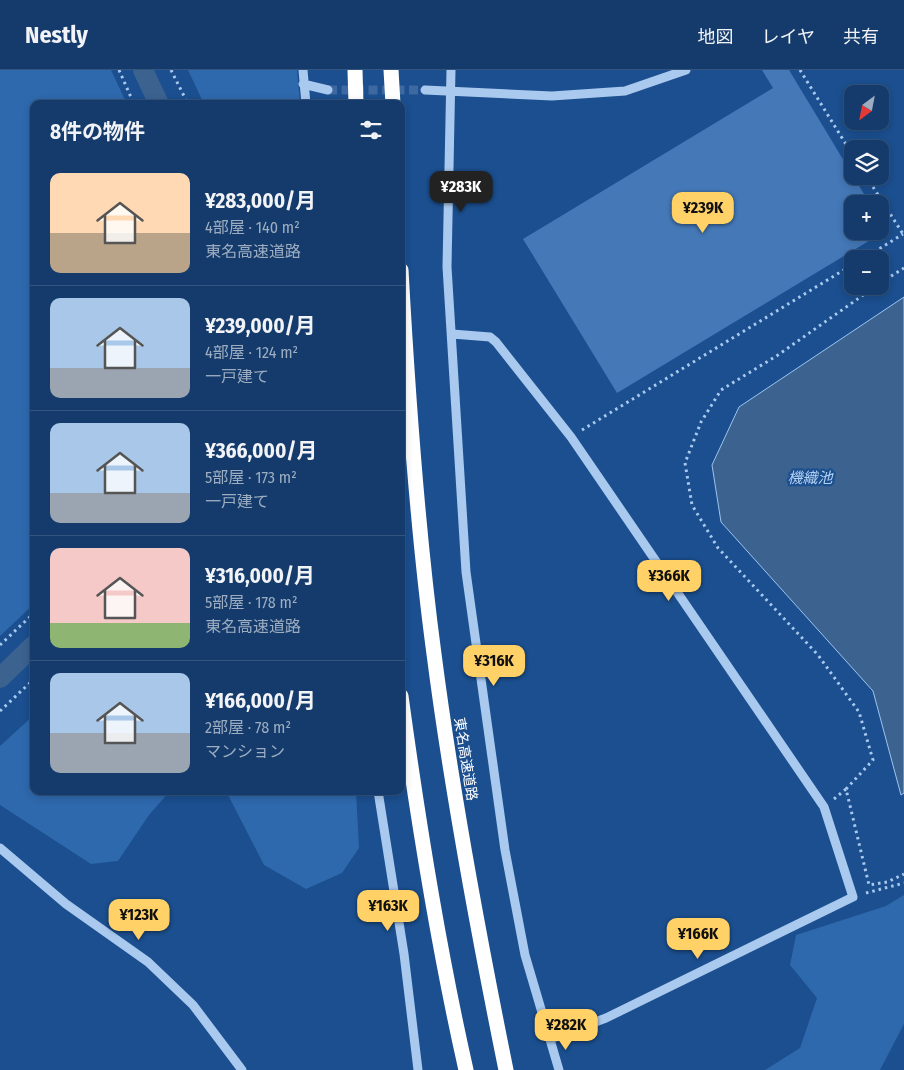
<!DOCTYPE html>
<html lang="ja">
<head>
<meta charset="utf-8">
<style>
  :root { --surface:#143b6b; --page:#214673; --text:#f1f3f6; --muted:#9dadc1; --line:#33557e; --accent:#ffd166 }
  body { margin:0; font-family:"Fira Sans Condensed","Noto Sans JP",sans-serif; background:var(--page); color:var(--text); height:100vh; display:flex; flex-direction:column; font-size:19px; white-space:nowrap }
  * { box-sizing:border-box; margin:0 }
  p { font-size:16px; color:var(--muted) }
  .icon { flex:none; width:28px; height:28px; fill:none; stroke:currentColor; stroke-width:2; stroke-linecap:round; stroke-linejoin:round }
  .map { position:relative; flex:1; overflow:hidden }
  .side { position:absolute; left:30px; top:30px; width:375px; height:695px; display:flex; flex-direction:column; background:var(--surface); border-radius:10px; box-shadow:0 2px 8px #0003,0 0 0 1px var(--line) }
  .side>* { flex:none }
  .needle { width:32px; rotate:212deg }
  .fabs { position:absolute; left:844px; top:15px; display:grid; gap:10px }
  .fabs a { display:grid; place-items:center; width:45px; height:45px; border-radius:10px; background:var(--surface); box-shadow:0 2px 8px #0003,0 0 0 1px var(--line); font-size:25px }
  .price { position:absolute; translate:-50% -42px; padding:0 11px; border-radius:10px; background:var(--accent); color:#111; font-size:16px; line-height:32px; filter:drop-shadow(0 1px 2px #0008) }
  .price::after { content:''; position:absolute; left:50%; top:30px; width:15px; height:11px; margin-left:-8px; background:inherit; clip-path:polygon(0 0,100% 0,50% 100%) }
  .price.current { background:#222; color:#fff }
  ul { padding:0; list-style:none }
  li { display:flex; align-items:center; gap:15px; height:125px; padding:0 20px }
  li+li { border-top:1px solid var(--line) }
  li span { display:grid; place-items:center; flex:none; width:140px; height:100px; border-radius:10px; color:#555 }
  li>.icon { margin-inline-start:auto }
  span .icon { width:60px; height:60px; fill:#fffc; stroke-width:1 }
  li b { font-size:21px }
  h2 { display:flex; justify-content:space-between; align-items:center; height:60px; padding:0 20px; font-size:21px }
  header { display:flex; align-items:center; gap:30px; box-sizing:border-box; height:70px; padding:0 25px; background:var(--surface); border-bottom:1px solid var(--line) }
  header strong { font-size:24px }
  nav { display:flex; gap:28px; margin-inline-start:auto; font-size:18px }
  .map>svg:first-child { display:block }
  .green { fill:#2e69ad }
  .water { fill:#3c6290; stroke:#9cc4f0 }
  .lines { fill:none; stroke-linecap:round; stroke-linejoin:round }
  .canal { stroke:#3c6290; stroke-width:20 }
  .building { fill:#4478b7 }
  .minor-tunnel { stroke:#3d69a0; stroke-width:9; stroke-dasharray:9 4.5; stroke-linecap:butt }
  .path { stroke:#a9c9ee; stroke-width:3; stroke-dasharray:2.5 4; stroke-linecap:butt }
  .minor { stroke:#a9c9ee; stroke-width:9 }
  .highway { stroke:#fff; stroke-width:15 }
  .labels { text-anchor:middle; stroke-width:4.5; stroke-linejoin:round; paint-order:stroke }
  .street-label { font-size:14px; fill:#fff; stroke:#1b4f8f }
  .water-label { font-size:15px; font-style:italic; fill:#b5d3f5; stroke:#1b4f8f }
</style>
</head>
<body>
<header>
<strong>Nestly</strong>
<nav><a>地図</a><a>レイヤ</a><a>共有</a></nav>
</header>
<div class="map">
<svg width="904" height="1000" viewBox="0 0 904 1000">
  <rect width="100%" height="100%" fill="#1b4f8f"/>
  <path class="green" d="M0 0H111L127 34H34V534L0 566Z
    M188 0H297L300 34H204Z
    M34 645V721H170L149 745 118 791 91 794 0 735V676Z
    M226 721H356L359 778 342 803 306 819 264 795Z
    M904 825V954L880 1000H765L800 978 817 928 790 895 796 865 886 836Z"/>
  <path class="water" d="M904 227V723L901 725 873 621 721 452 712 395 739 337Z"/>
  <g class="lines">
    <path class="canal" d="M143 0 159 34
      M0 608 34 575"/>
  </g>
  <path class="building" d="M762 0H789L870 134H852V161H880V150L887 160 617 323 523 169 773 18Z"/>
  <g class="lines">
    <path class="minor-tunnel" d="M328 20H425"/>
    <path class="path" d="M119 0 134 34
      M171 0 188 34
      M800 0 852 84
      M866 106 903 164
      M863 189 903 164
      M880 213 904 198
      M582 360 852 195
      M0 575 34 543
      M0 641 34 609
      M846 719 873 690 859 642 818 585 718 478 692 435 685 393 701 352 721 320 778 285 876 216
      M834 729 846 719 869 815 887 812 904 804
      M866 823 904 813"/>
    <path class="minor" d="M303 0 306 34
      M451 0 447 197 466 502 505 780 525 885 559 1000
      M303 14 328 20
      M425 20 552 26 625 21 686 0
      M452 264 490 267 496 272 571 367 824 737 853 827 606 948 550 969
      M378 721 404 884 418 1000
      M0 778 66 834 148 892 193 935 242 1000"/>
    <path class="highway" d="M355 0 356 34
      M391 0 393 34
      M401 200C408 328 417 457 434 584 452 724 478 862 506 1000
      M401 626C418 751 438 876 466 1000"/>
  </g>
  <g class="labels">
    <g class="street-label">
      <text transform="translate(466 689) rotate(81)" y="5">東名高速道路</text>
    </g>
    <g class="water-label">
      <text x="810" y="413">機織池</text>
    </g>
  </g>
</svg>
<div class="fabs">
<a><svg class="needle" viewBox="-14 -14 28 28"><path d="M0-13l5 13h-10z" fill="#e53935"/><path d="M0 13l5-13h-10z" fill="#9dadc1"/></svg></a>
<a><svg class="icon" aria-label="layers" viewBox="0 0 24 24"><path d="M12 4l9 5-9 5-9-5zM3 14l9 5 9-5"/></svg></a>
<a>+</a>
<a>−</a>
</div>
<b class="price current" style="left:461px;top:143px">¥283K</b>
<b class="price" style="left:703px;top:164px">¥239K</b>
<b class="price" style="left:669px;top:532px">¥366K</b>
<b class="price" style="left:494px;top:617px">¥316K</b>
<b class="price" style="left:388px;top:862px">¥163K</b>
<b class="price" style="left:139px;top:871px">¥123K</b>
<b class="price" style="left:698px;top:890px">¥166K</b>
<b class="price" style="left:566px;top:981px">¥282K</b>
<section class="side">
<h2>8件の物件<svg class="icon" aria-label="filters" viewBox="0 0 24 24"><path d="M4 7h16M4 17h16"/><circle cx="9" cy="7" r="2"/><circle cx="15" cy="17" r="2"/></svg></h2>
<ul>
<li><span style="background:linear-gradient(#ffd9b3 60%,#b9a48a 0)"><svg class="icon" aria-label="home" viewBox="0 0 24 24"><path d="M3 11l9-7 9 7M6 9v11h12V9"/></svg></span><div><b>¥283,000/月</b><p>4部屋 · 140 m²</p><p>東名高速道路</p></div></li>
<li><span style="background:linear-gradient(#a9c7e8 70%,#9aa5b1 0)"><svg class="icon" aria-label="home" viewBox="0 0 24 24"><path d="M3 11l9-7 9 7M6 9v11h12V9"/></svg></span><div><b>¥239,000/月</b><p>4部屋 · 124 m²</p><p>一戸建て</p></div></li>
<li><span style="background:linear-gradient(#a9c7e8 70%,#9aa5b1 0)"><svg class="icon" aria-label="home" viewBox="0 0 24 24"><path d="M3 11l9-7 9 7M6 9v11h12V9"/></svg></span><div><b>¥366,000/月</b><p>5部屋 · 173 m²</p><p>一戸建て</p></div></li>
<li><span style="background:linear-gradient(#f6c9c9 75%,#8fb573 0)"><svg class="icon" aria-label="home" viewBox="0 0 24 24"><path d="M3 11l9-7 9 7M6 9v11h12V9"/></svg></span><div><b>¥316,000/月</b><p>5部屋 · 178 m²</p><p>東名高速道路</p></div></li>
<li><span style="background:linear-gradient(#a9c7e8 60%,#9aa5b1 0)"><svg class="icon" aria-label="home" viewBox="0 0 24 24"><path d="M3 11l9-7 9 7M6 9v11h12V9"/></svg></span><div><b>¥166,000/月</b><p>2部屋 · 78 m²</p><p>マンション</p></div></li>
</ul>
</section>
</div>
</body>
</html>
